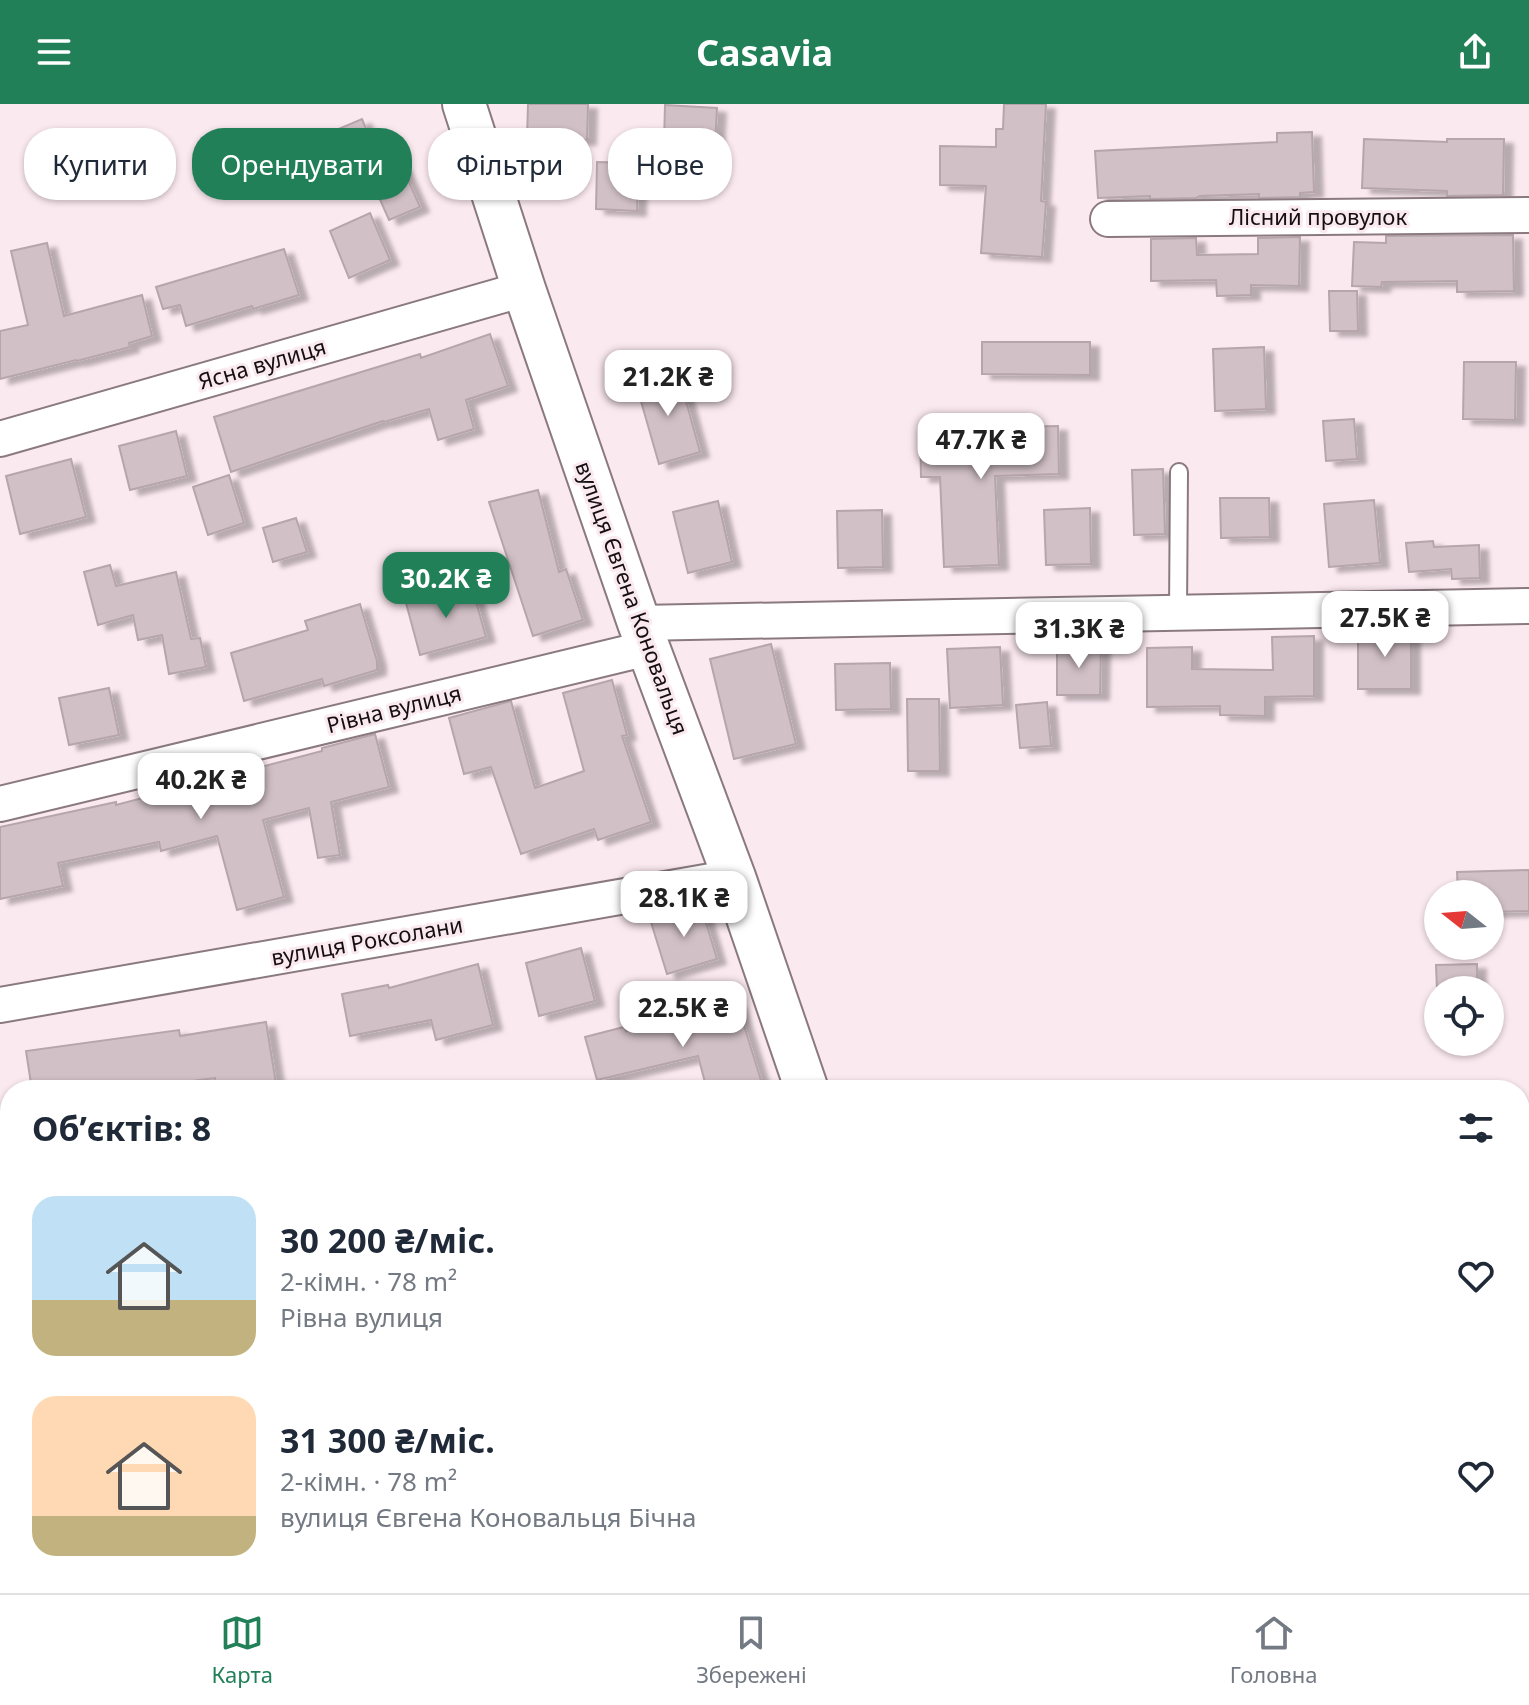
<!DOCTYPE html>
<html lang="uk">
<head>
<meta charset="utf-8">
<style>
  :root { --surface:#fff; --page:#f2f2f3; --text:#1f2937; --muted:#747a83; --line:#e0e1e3; --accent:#218057 }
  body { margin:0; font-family:"Noto Sans",sans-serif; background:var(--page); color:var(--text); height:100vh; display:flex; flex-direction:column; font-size:30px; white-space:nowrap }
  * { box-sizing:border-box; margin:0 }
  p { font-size:26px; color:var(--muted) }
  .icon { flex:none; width:44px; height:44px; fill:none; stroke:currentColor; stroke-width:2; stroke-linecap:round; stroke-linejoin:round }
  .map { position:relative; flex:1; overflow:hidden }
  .sheet { position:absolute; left:0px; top:976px; width:1530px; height:514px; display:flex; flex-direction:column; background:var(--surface); border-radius:32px 32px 0 0; box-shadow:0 2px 6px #0004 }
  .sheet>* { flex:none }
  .guide { position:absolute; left:24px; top:24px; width:800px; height:72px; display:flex; gap:16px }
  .needle { width:52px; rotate:287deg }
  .controls { position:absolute; left:1424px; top:776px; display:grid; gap:16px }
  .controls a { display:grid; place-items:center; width:80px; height:80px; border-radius:50%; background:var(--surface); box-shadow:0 2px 6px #0004; font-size:40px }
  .price { position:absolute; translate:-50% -68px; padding:0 18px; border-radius:16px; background:#fff; color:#222; font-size:26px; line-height:52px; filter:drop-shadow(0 2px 4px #0008) }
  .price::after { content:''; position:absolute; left:50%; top:48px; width:24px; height:18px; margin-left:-12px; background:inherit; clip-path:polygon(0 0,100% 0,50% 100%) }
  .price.on { background:var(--accent); color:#fff }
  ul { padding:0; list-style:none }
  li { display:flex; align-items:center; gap:24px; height:200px; padding:0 32px }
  li span { display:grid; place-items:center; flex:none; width:224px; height:160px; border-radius:24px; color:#555 }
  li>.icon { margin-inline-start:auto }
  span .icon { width:96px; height:96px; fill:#fffc; stroke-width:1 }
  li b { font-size:34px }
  h2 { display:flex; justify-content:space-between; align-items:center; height:96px; padding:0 32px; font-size:34px }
  .tag { padding:0 28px; border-radius:32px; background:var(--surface); box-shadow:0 2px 6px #0004; font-size:28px; line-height:72px }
  .tag.on { background:var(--accent); color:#fff }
  header { display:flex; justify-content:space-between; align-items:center; height:104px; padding:0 32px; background:var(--accent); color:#fff; font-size:36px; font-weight:700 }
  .menu { display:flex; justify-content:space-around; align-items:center; height:112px; border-top:2px solid var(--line); background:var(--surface); font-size:22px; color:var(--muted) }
  .menu a { display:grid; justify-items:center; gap:4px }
  .menu .on { color:var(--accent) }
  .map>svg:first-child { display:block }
  .building { fill:#d1c0c6; stroke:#b6a6ac; stroke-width:2; filter:url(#shadow) }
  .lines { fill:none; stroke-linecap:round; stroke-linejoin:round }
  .service-casing { stroke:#8a7a80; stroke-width:20 }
  .minor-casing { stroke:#8a7a80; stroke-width:38 }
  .tertiary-casing { stroke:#8a7a80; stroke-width:46 }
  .service { stroke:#fff; stroke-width:16 }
  .minor { stroke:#fff; stroke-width:34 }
  .tertiary { stroke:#fff; stroke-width:42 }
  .labels { text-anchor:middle; stroke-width:6; stroke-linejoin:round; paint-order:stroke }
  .street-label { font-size:22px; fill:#150f12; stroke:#fbe9f0 }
</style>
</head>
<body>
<header><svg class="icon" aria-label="menu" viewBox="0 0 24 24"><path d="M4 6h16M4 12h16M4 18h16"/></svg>Casavia<svg class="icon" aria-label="share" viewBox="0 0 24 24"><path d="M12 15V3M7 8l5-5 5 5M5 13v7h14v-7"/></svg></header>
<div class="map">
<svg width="1529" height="1489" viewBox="0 0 1529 1489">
  <defs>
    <filter id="shadow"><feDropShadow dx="9" dy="5" stdDeviation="2" flood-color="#0004"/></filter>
  </defs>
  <rect width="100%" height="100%" fill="#fbe9f0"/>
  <path class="building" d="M528 0H588L587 36 527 34Z
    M1004 0H1046L1041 97 1046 98 1042 153 981 149 986 82 940 81V42L996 43V25H1003Z
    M665 1 717 4 715 40 664 38Z
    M362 15 378 54 326 76 310 37Z
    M1312 28 1314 88 1300 89V93L1259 94V90L1200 92 1196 94 1150 95V92L1098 94 1095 47 1277 38V29Z
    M1364 35 1447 38V35H1504L1503 91 1447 92V87L1362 84Z
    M597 58 638 59 637 107 596 105Z
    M402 62 420 103 389 116 371 75Z
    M370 109 390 156 349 174 330 127Z
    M1513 131 1514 187 1457 188V177L1382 178 1381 183 1352 182 1354 138 1386 139V132Z
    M1300 133 1299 182 1251 181V191L1217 192 1216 176 1151 177V135L1196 134 1197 151 1258 150V134Z
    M47 139 64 212 142 191 152 232 129 239 130 243 77 257 76 256 0 275V227L28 221 11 147Z
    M284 145 299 191 253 205 252 202 186 222 180 201 163 205 156 183Z
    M1329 187H1357L1358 227H1330Z
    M490 230 508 282 466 296 474 325 438 336 429 305 384 318 383 317 231 368 214 313 420 250 421 254Z
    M982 238H1090V271L982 270Z
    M1264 243 1266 305 1215 307 1213 245Z
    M1464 258H1516L1515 316 1463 315Z
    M678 268 700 348 659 360 636 280Z
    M1354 315 1357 355 1326 357 1323 317Z
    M1058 322 1059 370 995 372 999 461 944 463 940 373H921L920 325Z
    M176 327 187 372 130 386 119 342Z
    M71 355 86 413 20 430 6 372Z
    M1163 365 1165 430 1134 431 1132 366Z
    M229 371 244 419 208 431 193 383Z
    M538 386 559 468 566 465 583 516 533 532 489 398Z
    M1220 394H1269L1270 433 1221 434Z
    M1374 396 1380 459 1329 463 1324 400Z
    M718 397 732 458 688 469 673 408Z
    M1090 404 1091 460 1046 461 1044 406Z
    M882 406 883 463 838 464 837 407Z
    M296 414 307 448 273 458 263 424Z
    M1433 437 1434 443 1479 441 1480 474 1452 475 1451 465 1409 468 1406 439Z
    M110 461 116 482 176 468 191 535 200 534 206 563 169 570 162 531 138 536 133 511 98 521 84 468Z
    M471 480 486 533 420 551 406 499Z
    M360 500 377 557V566L324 582 322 575 244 597 231 549 308 526 305 517Z
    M1411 524V585H1358V525Z
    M1314 532V592L1265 593V612L1220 611V602L1147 603V544L1192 543V565L1273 566 1272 533Z
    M771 540 796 640 734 655 710 555Z
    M1057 540 1101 541 1100 591H1057Z
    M1000 543 1003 601 950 604 947 545Z
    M890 559 891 605 836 606 835 560Z
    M612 576 627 631 622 632 651 718 598 736 594 725 521 750 491 663 464 670 449 614 511 597 535 684 584 667 563 589Z
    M109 584 119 631 69 641 59 594Z
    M907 595H939L940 667H908Z
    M1047 598 1051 642 1020 644 1016 601Z
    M375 630 389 683 331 698 340 751 318 754 309 704 263 716 284 793 237 806 217 732 161 747 159 738 58 759 63 782 0 795V723L116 698V701L322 647V644Z
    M1529 766V807L1490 808V790H1458L1457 768Z
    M700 799 717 855 667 870 650 815Z
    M581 844 595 897 539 912 526 859Z
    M478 860 493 921 436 936 431 916 350 932 342 890 388 881 389 884Z
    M1477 860V886H1437L1436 861Z
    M737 899 764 986H707L698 952 597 976 585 933 624 923 626 927 668 916 669 920Z
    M266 918 277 986H216L215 974 120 986H32L26 947 179 926 180 932Z"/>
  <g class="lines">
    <g class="service-casing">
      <path id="service" d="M1178 509 1179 368"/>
    </g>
    <g class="minor-casing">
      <path id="minor" d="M1108 115 1529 111
        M0 335 524 185
        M639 519 1529 502
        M0 700 648 544
        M0 901 734 773
        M1520 1180 1529 1179
        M0 1263 10 1262
        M1301 1480V1489"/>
    </g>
    <g class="tertiary-casing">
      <path id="tertiary" d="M464 0 524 185 639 519 734 773 807 986
        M916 1480 917 1489"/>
    </g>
    <use href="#service" class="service"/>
    <use href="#minor" class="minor"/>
    <use href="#tertiary" class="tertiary"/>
  </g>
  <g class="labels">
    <g class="street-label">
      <text x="1318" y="121">Лісний провулок</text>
      <text transform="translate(262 260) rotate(-16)" y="8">Ясна вулиця</text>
      <text transform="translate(632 494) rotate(70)" y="8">вулиця Євгена Коновальця</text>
      <text transform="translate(394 605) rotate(-14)" y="8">Рівна вулиця</text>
      <text transform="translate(367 837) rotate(-10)" y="8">вулиця Роксолани</text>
    </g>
  </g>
</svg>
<div class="controls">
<a><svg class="needle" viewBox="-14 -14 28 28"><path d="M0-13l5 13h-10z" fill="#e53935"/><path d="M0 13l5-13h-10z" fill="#747a83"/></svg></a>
<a><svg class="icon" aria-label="locate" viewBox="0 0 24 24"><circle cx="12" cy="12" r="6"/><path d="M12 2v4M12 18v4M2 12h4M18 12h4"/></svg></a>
</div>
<b class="price" style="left:668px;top:314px">21.2K ₴</b>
<b class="price" style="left:981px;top:377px">47.7K ₴</b>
<b class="price on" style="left:446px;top:516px">30.2K ₴</b>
<b class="price" style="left:1385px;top:555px">27.5K ₴</b>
<b class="price" style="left:1079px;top:566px">31.3K ₴</b>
<b class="price" style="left:201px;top:717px">40.2K ₴</b>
<b class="price" style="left:684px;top:835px">28.1K ₴</b>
<b class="price" style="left:683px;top:945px">22.5K ₴</b>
<div class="guide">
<a class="tag">Купити</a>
<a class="tag on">Орендувати</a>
<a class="tag">Фільтри</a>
<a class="tag">Нове</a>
</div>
<section class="sheet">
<h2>Об’єктів: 8<svg class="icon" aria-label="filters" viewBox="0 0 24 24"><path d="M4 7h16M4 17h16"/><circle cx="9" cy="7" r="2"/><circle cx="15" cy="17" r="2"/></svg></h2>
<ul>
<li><span style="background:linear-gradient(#bfe0f5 65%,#c2b280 0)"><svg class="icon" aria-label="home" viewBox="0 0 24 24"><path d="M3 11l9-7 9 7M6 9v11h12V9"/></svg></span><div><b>30 200 ₴/міс.</b><p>2-кімн. · 78 m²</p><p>Рівна вулиця</p></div><svg class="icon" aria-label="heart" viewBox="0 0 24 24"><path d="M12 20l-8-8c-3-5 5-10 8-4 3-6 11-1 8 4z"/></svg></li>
<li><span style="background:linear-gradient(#ffd9b3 75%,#c2b280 0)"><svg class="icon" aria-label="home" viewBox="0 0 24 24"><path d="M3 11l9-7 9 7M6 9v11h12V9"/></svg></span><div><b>31 300 ₴/міс.</b><p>2-кімн. · 78 m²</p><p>вулиця Євгена Коновальця Бічна</p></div><svg class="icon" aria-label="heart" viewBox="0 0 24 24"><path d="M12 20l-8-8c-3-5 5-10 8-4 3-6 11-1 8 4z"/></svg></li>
</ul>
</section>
</div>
<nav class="menu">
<a class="on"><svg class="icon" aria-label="map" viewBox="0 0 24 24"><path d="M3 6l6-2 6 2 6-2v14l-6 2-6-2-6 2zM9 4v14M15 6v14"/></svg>Карта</a>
<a><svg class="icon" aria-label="saved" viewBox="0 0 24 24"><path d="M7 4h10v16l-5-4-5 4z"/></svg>Збережені</a>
<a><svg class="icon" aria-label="home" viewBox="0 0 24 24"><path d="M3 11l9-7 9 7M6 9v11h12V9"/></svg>Головна</a>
</nav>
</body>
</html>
